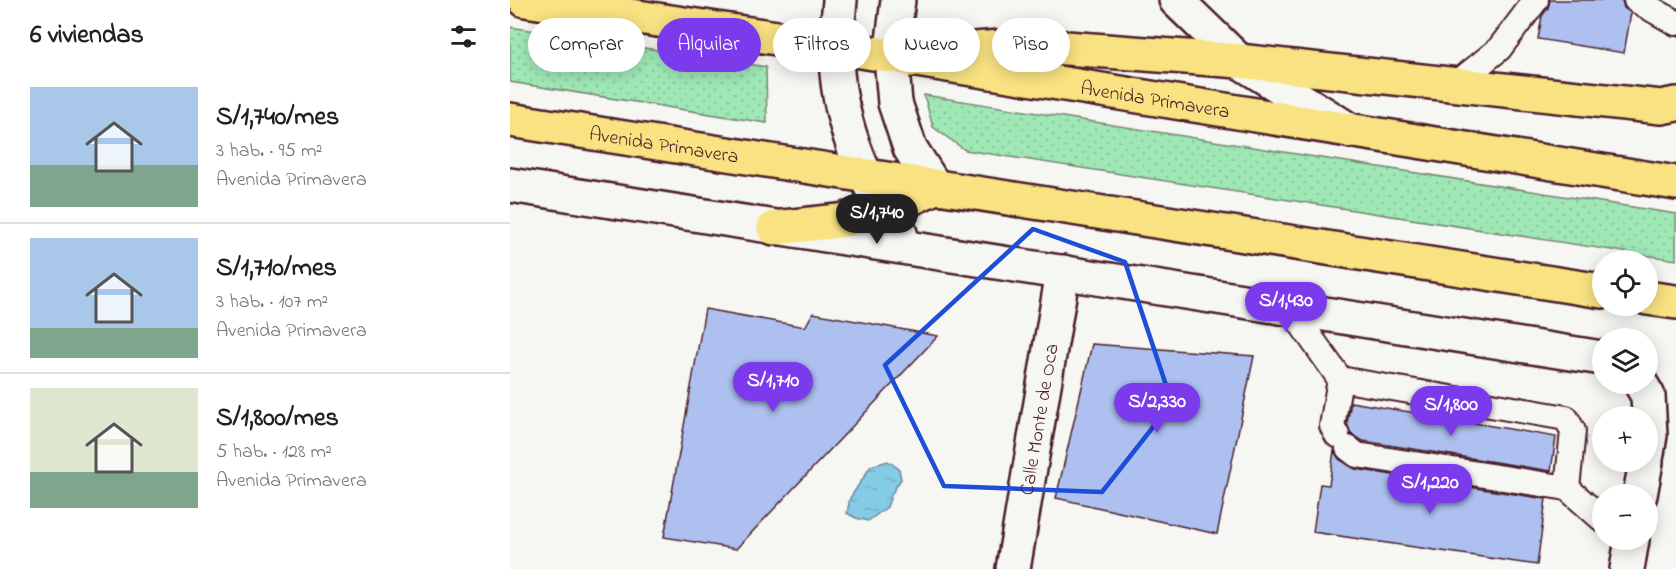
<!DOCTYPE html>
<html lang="es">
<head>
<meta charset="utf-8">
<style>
  :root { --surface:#fff; --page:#f2f2f2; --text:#202124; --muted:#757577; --line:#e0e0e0; --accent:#7c3aed }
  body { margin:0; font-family:"Indie Flower",sans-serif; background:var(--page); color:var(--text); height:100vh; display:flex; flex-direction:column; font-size:22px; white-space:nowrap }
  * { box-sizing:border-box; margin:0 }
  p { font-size:20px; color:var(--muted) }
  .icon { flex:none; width:33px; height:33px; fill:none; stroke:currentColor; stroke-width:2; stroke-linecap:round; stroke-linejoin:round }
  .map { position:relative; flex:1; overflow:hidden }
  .panel { display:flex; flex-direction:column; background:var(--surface); width:510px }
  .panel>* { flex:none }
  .hud { position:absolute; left:18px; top:18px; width:570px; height:54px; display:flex; gap:12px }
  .tools { position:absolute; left:1082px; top:250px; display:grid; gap:12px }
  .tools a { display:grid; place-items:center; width:66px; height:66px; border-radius:50%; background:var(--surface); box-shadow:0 3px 15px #0003; font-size:30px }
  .price { position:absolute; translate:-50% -51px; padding:0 14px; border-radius:21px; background:var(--accent); color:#fff; font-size:20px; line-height:39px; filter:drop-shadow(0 2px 3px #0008) }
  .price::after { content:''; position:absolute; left:50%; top:36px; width:18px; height:14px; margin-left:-9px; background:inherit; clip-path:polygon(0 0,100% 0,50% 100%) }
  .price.on { background:#222; color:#fff }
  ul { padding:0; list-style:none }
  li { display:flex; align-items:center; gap:18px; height:150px; padding:0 30px }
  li+li { border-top:2px solid var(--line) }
  li span { display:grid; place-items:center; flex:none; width:168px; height:120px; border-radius:0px; color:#555 }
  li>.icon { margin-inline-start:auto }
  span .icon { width:72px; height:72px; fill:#fffc; stroke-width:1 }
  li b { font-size:26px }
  h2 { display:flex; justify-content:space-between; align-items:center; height:72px; padding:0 30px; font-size:26px }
  .tag { padding:0 21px; border-radius:27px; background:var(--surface); box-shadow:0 3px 15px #0003; font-size:21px; line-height:54px }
  .tag.on { background:var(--accent); color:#fff }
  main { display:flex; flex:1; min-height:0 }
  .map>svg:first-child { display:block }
  .grass { fill:url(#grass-dots); stroke:#748470; stroke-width:1.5 }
  .water { fill:url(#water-ripples); stroke:#6d869b; stroke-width:1.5 }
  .building { fill:#adc0ef; stroke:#4a1f2b; stroke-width:1.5 }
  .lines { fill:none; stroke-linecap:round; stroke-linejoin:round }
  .lane-casing { stroke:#4a1f2b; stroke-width:28 }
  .street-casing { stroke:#4a1f2b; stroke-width:38 }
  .secondary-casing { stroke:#4a1f2b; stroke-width:38 }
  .primary-casing { stroke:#4a1f2b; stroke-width:38 }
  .highway-casing { stroke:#4a1f2b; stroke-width:38 }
  .lane { stroke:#f6f6f2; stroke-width:24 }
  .street { stroke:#f6f6f2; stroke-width:33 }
  .secondary { stroke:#f6f6f2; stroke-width:33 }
  .primary { stroke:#f8e281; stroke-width:33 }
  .highway { stroke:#f8e281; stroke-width:33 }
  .marked { fill:none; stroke:#1d4ed8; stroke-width:4.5; stroke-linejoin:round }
  .labels { text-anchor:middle; stroke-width:4.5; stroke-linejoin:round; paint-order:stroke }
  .street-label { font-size:20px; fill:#4a1f2b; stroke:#f6f6f2 }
</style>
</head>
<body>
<main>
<section class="panel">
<h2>6 viviendas<svg class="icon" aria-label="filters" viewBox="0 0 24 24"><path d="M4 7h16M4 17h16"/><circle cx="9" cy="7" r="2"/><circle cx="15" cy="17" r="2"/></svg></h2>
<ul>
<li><span style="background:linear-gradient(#a9c7e8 65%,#7fa58c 0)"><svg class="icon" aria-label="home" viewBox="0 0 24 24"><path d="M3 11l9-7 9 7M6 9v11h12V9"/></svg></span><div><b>S/1,740/mes</b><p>3 hab. · 95 m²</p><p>Avenida Primavera</p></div></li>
<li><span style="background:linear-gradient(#a9c7e8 75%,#7fa58c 0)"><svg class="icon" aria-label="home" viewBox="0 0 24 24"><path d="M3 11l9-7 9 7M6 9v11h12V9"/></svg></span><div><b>S/1,710/mes</b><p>3 hab. · 107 m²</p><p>Avenida Primavera</p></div></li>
<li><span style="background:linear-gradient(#dfe7d0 70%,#7fa58c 0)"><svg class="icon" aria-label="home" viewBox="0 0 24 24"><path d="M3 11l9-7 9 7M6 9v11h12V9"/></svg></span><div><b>S/1,800/mes</b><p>5 hab. · 128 m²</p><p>Avenida Primavera</p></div></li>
</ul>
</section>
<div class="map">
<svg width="1166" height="569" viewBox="0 0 1166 569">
  <defs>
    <pattern id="grass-dots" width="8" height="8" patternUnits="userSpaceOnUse" patternTransform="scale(1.5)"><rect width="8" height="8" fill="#9fe8b6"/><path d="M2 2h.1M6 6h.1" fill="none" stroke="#8ac79d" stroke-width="1.8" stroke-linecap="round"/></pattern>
    <pattern id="water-ripples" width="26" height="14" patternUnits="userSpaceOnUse" patternTransform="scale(1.5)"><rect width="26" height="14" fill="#84cbe5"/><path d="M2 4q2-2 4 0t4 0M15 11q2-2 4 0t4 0" fill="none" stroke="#74aec5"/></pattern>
  </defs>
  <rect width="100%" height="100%" fill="#f6f6f2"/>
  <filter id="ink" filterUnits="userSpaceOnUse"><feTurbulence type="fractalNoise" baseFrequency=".0167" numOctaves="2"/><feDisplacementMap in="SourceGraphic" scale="12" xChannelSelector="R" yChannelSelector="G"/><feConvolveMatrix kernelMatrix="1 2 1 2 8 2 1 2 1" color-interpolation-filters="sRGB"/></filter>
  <g filter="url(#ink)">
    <path class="grass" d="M0 27 256 67 257 123 0 82Z
      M414 95 1166 214V260L455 150 423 127Z"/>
    <path class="water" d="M378 461 389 469 391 479 382 493 377 507 358 521 346 518 337 513 340 498 361 466Z"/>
    <path class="building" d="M1040 0H1112L1114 8 1121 13 1114 53 1028 39 1032 16 1038 8Z
      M195 309 295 327 303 313 428 336 226 549 154 537Z
      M582 344 744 356 707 534 546 498Z
      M841 402 1046 437 1041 471 853 441 841 434 837 423Z
      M824 451 829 459 845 469 1036 499 1027 565 803 532 810 484 819 485Z"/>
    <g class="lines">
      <g class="lane-casing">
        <path id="lane" d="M1126 0 1166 23
          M946 84 989 49 1026 0
          M780 308 830 379 1056 418 1063 431 1057 488 1092 519
          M827 435 822 426 830 379
          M838 448 847 455 1057 488"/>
      </g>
      <g class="street-casing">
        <g id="street">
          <path id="s1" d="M503 569 553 272"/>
        </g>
      </g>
      <g class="secondary-casing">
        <path id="secondary" d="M330 0C329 15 326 31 326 46 325 112 351 181 390 233
          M388 0 381 57 385 103 400 148 425 187
          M666 0 729 61 841 131
          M0 185 1092 358
          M1131 384 1138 396 1140 435 1137 454
          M1130 495 1136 462
          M1117 569 1122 540"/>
      </g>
      <g class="primary-casing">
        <g id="primary">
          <path id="s2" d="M15 0 326 47 1166 183"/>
          <path id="s3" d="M0 120 1092 291"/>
          <path d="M264 228 329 221 374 211 425 187"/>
          <path d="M1137 298 1166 302"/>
        </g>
      </g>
      <g class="highway-casing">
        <path id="highway" d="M401 60 451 50 516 45 729 61 1151 107 1166 104"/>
      </g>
      <use href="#lane" class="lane"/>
      <use href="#street" class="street"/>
      <use href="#secondary" class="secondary"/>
      <use href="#primary" class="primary"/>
      <use href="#highway" class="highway"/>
    </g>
  </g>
  <path class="marked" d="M523 229 615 262 662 403 592 492 434 486 375 365Z"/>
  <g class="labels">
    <g class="street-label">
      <text dy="7" stroke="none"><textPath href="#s2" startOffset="638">Avenida Primavera</textPath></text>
      <text dy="7" stroke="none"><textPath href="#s3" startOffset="156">Avenida Primavera</textPath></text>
      <text dy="7" stroke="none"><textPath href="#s1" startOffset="152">Calle Monte de Oca</textPath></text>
    </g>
  </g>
</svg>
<div class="tools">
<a><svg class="icon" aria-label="locate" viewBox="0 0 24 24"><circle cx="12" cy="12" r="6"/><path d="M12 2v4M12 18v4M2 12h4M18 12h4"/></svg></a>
<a><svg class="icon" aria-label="layers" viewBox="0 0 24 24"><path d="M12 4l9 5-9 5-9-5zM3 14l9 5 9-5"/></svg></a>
<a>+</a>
<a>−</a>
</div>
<b class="price on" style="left:367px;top:245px">S/1,740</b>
<b class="price" style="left:776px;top:333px">S/1,430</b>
<b class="price" style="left:263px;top:413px">S/1,710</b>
<b class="price" style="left:647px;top:434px">S/2,330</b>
<b class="price" style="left:941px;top:437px">S/1,800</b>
<b class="price" style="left:920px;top:515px">S/1,220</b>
<div class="hud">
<a class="tag">Comprar</a>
<a class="tag on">Alquilar</a>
<a class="tag">Filtros</a>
<a class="tag">Nuevo</a>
<a class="tag">Piso</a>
</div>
</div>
</main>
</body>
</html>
